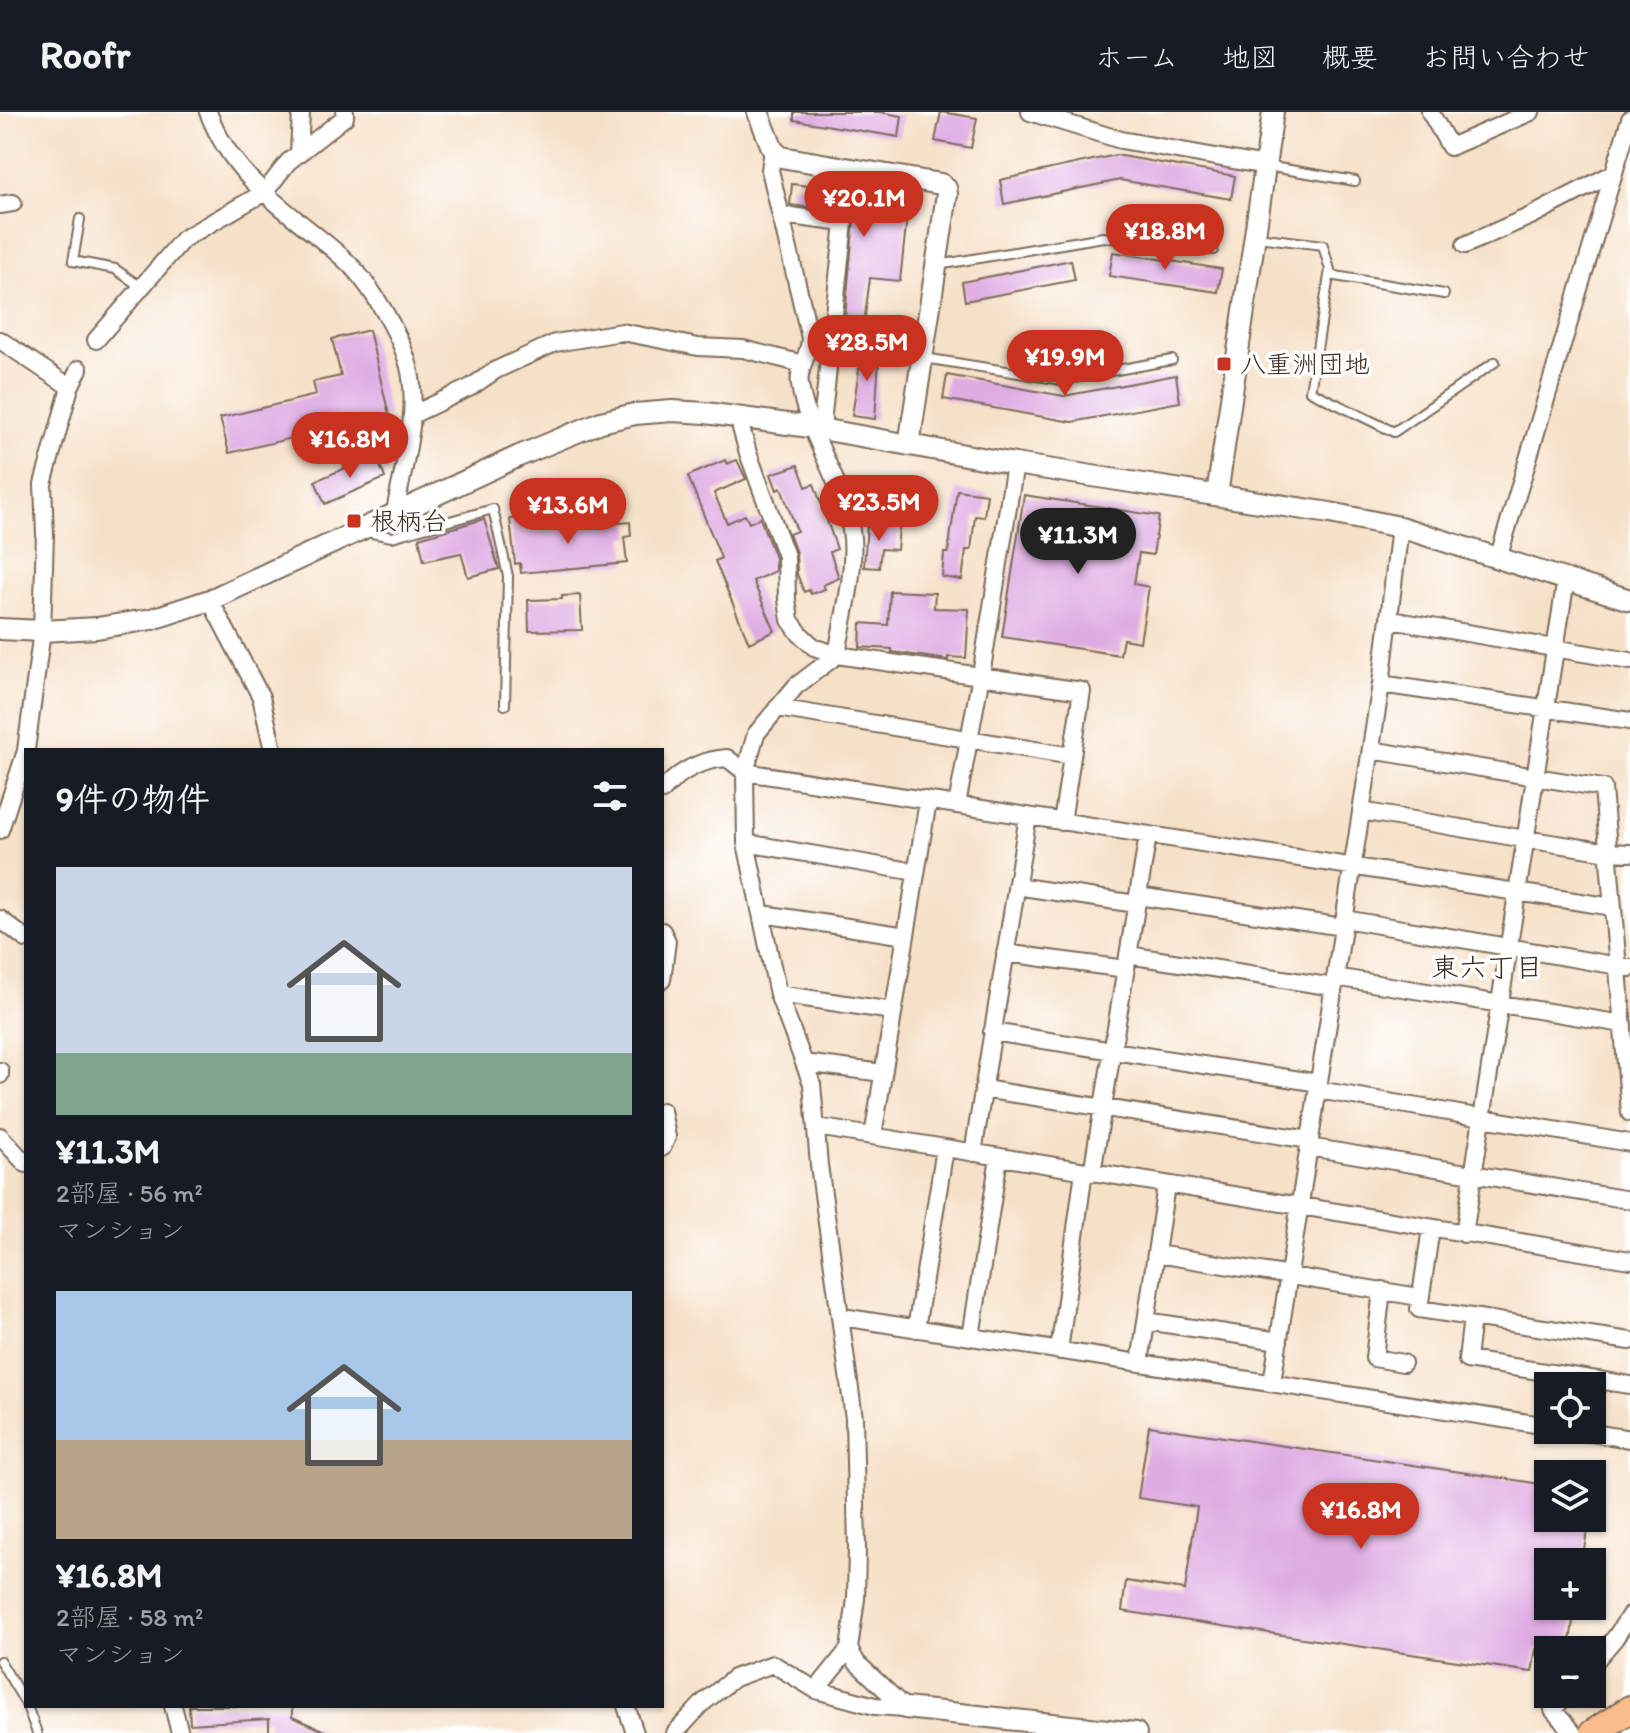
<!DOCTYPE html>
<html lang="ja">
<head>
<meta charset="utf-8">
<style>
  :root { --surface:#171b24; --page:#242831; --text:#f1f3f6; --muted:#9ea1a6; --line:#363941; --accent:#c8321e }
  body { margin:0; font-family:Itim,"Klee One",sans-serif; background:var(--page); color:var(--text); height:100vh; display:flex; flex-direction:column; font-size:30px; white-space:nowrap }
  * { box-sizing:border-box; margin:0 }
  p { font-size:26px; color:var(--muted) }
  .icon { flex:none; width:44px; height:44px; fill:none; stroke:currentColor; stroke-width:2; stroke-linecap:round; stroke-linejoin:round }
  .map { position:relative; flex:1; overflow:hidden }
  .side { position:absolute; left:24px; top:636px; width:640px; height:960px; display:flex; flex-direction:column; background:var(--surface); border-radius:0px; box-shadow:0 2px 6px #0004 }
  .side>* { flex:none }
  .tools { position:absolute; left:1534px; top:1260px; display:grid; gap:16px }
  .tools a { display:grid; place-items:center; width:72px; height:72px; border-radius:0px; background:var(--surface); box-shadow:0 2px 6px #0004; font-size:40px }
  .price { position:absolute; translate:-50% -68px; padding:0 18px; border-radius:28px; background:var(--accent); color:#fff; font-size:26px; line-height:52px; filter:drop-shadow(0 2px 4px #0008) }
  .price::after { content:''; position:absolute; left:50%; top:48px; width:24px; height:18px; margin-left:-12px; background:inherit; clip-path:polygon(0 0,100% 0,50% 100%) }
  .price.active { background:#222; color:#fff }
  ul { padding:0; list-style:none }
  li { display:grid; align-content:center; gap:16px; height:424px; padding:0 32px }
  li span { display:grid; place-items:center; height:248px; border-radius:0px; color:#555 }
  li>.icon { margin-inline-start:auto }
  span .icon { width:144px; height:144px; fill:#fffc; stroke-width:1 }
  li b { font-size:34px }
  h2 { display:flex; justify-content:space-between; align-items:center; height:96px; padding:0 32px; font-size:34px }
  header { display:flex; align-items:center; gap:48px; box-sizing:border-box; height:112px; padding:0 40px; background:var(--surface); border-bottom:2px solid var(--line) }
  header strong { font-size:38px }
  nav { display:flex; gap:44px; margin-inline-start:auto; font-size:28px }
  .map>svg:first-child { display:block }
  .building { fill:#dfabe3 }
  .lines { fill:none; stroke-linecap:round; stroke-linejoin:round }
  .service-casing { stroke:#7c6a59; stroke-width:12 }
  .minor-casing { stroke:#7c6a59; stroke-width:20 }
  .tertiary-casing { stroke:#7c6a59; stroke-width:24 }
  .primary-casing { stroke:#7c6a59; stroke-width:30 }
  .service { stroke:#fff; stroke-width:8 }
  .minor { stroke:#fff; stroke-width:16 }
  .tertiary { stroke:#fff; stroke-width:20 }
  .primary { stroke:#f9bc8a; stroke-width:26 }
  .poi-dot { fill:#c8321e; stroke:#fff; stroke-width:3 }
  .labels { text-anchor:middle; stroke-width:7; stroke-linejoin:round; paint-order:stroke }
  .poi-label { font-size:26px; fill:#3b2a1e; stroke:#fff; text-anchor:start }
  .neighbourhood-label { font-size:28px; fill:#3b2a1e; stroke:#fff }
</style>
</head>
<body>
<header>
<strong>Roofr</strong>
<nav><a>ホーム</a><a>地図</a><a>概要</a><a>お問い合わせ</a></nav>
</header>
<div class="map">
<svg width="1630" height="1621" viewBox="0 0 1630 1621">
  <rect width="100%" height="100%" fill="#fff"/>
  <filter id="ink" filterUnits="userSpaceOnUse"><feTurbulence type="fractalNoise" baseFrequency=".0125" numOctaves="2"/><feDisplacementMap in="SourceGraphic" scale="16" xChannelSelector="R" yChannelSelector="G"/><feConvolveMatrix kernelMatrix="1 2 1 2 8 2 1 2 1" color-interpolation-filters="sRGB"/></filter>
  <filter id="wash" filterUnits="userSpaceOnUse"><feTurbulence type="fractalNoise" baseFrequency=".006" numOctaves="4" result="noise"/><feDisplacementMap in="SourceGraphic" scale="32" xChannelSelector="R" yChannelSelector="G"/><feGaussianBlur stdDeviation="1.8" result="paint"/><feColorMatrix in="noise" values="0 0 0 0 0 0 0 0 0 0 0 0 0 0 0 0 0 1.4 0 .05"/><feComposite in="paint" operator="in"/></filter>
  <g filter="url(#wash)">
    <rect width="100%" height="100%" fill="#f6e0c7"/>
    <g id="blocks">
      <path class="building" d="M794 0H879L902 4 899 25 794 8Z
        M941 0 977 6 971 36 935 29Z
        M1116 43 1235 64 1231 87 1120 68 1004 92 1000 68Z
        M792 72 909 86 900 169 870 166 863 218 844 217 854 106 845 100 790 93Z
        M1113 140 1222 157 1218 180 1109 164Z
        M1071 148 1075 168 965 189 962 170Z
        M369 218 389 303 229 341 220 306 316 283 313 270 341 264 332 227Z
        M863 231 880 233 875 307 852 304Z
        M947 263 1064 284 1176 263 1180 290 1072 310 943 287Z
        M376 343 385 366 325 392 315 369Z
        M725 348 727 352 737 348 746 367 714 381 727 411 745 403 749 411 760 406 775 446V459L753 469 775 519 749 531 715 449 721 446 688 364Z
        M798 353 806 375 814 372 837 437 830 440 839 466 823 473 825 477 811 482 809 478 804 480 797 462 796 441 789 422 797 419 781 376 777 378 771 362Z
        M957 378 987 382 984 405 975 404 971 438H966L962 468 942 465 944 441H948Z
        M1024 383 1159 404 1153 443 1139 441 1134 472 1149 475 1140 530 1123 527 1120 543 1002 525Z
        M533 404 534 419 630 410 631 424 624 425 627 451 521 461 520 451 515 452 510 407Z
        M484 407 499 457 468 465 461 441 424 449 419 426Z
        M867 413 899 415 897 438 881 437 879 456 864 455Z
        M890 479 935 481 934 496 969 497 966 546 948 545V548L892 540V537L860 535 861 511 888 513Z
        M580 483 582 518 529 519 528 488 562 487V484Z
        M1149 1314 1548 1373V1406H1589L1582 1450H1548V1494H1575L1569 1538 1536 1537 1532 1560 1122 1499 1126 1469 1185 1478 1197 1395 1138 1386Z
        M189 1594H292V1605L329 1621H269V1607L190 1612Z"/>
    </g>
  </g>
  <g filter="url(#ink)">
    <use href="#blocks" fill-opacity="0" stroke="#7c6a59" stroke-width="2"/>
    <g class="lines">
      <g class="service-casing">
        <path id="service" d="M1266 54 1355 69
          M80 107 73 149 115 157 141 175
          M1257 125 1323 133 1330 158 1310 279 1394 320 1495 250
          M938 153 1103 125 1213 138
          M1329 163 1444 182
          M924 246 1062 268 1172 248
          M367 420 392 425 493 397 508 464 505 593
          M0 1549 26 1592
          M27 1594 37 1621"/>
      </g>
      <g class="minor-casing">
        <path id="minor" d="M208 0C235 71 290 99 343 146 369 169 400 221 409 255 420 301 403 355 395 400
          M1030 0 1121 28 1266 54
          M1430 0 1450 35 1531 0
          M773 38 770 58 810 226C810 243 797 256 800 273 808 326 847 375 852 426 855 464 843 505 837 543L796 574 756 622 745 660 746 731 778 882 812 972 819 1053 854 1306 857 1435 856 1487 849 1537
          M299 42 301 0
          M0 93 13 91
          M782 103 844 111 823 302V319
          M1465 133 1533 103 1614 61
          M0 228 70 275
          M96 228 183 127 265 80 288 50 345 5V0
          M412 303 471 275 496 258 555 231 622 220 698 235 743 237 803 252
          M738 305 748 341 786 444 787 488 790 508 800 522 814 535 837 543 1082 579 1062 710
          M1498 447 1630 7
          M210 488 261 585 273 638
          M1391 508 1630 549
          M1381 572 1630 609
          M777 596 1072 644
          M26 638 42 519 45 423 43 372 70 275 79 257
          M1371 638 1603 676 1630 1001
          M662 679C680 658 701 648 727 646L745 660 1613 795
          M957 693 981 563 1015 352
          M1361 699 1525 727 1609 740 1630 741
          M0 718 26 639
          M746 731 916 760
          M1016 774 1136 792
          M1138 784 1343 815
          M763 802 906 824
          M0 807 26 827
          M1344 807 1630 856
          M662 819 667 829 662 868
          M1005 841 1126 857
          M1128 843 1334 875
          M1335 865 1623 912
          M778 882 893 899
          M992 920 1319 971
          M804 951 883 961
          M0 959V963
          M983 977 1310 1028
          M1318 978 1630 1031
          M662 999 667 1025 662 1036
          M817 1015 1630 1148
          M0 1024 26 1052
          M873 1024 928 689
          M1309 1035 1630 1088
          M973 1041 1028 704
          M1092 1061 1148 723
          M1431 1116 1419 1197 1630 1229
          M1464 1122 1566 467
          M1157 1142 1419 1185
          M1382 1178 1374 1246 1403 1251
          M842 1205 1548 1314
          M1472 1205 1467 1248 1630 1273
          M1146 1209 1279 1229
          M916 1217 945 1036
          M971 1225 999 1045
          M1059 1239 1084 1059
          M1140 1251 1166 1073
          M1272 1271 1381 572 1400 415
          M1573 1318 1630 1327
          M1592 1553 1615 1526 1630 1503
          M816 1578 849 1537 857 1551 905 1596
          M1567 1582 1553 1598 1573 1621
          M173 1594 180 1621
          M626 1594 635 1621
          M675 1621 704 1590 734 1566 773 1552 816 1578 875 1594 905 1596"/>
      </g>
      <g class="tertiary-casing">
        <path id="tertiary" d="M758 0 773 38 781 45 941 72 946 76 947 82 909 333
          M1217 383 1273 0
          M0 517 42 519 97 516 152 507 210 488 519 344 601 310 635 302 672 299 706 301 810 315 1015 352 1330 401 1400 415 1630 488
          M905 1596 1136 1621"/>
      </g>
      <g class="primary-casing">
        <path id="primary" d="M1593 1621 1630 1597"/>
      </g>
      <use href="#service" class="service"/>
      <use href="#minor" class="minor"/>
      <use href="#tertiary" class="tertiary"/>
      <use href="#primary" class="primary"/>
    </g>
  </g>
  <g class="poi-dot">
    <rect x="1216" y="244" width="16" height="16" rx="4"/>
    <rect x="346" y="401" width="16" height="16" rx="4"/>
  </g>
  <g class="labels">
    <g class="poi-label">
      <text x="1240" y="261">八重洲団地</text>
      <text x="370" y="418">根柄台</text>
    </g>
    <g class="neighbourhood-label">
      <text x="1487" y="865">東六丁目</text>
    </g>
  </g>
</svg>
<div class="tools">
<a><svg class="icon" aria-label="locate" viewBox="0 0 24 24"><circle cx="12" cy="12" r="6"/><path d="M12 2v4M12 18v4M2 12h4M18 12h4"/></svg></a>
<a><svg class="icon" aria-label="layers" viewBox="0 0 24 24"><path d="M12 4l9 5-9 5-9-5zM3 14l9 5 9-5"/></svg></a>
<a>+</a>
<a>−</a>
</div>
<b class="price" style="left:864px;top:127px">¥20.1M</b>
<b class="price" style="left:1165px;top:160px">¥18.8M</b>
<b class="price" style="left:867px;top:271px">¥28.5M</b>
<b class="price" style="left:1065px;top:286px">¥19.9M</b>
<b class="price" style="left:350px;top:368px">¥16.8M</b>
<b class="price" style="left:879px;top:431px">¥23.5M</b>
<b class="price" style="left:568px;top:434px">¥13.6M</b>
<b class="price active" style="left:1078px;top:464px">¥11.3M</b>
<b class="price" style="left:1361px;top:1439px">¥16.8M</b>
<section class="side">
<h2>9件の物件<svg class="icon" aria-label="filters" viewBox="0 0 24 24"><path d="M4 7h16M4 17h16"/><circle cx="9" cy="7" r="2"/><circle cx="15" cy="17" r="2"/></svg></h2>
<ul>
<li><span style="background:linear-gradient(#c9d6e8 75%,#7fa58c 0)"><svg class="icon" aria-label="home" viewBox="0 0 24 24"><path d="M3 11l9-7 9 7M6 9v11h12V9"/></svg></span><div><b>¥11.3M</b><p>2部屋 · 56 m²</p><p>マンション</p></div></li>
<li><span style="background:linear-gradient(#a9c7e8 60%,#b9a48a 0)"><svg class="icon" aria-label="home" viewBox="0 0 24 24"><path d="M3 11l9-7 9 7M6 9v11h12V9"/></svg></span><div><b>¥16.8M</b><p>2部屋 · 58 m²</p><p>マンション</p></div></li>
</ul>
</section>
</div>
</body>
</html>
